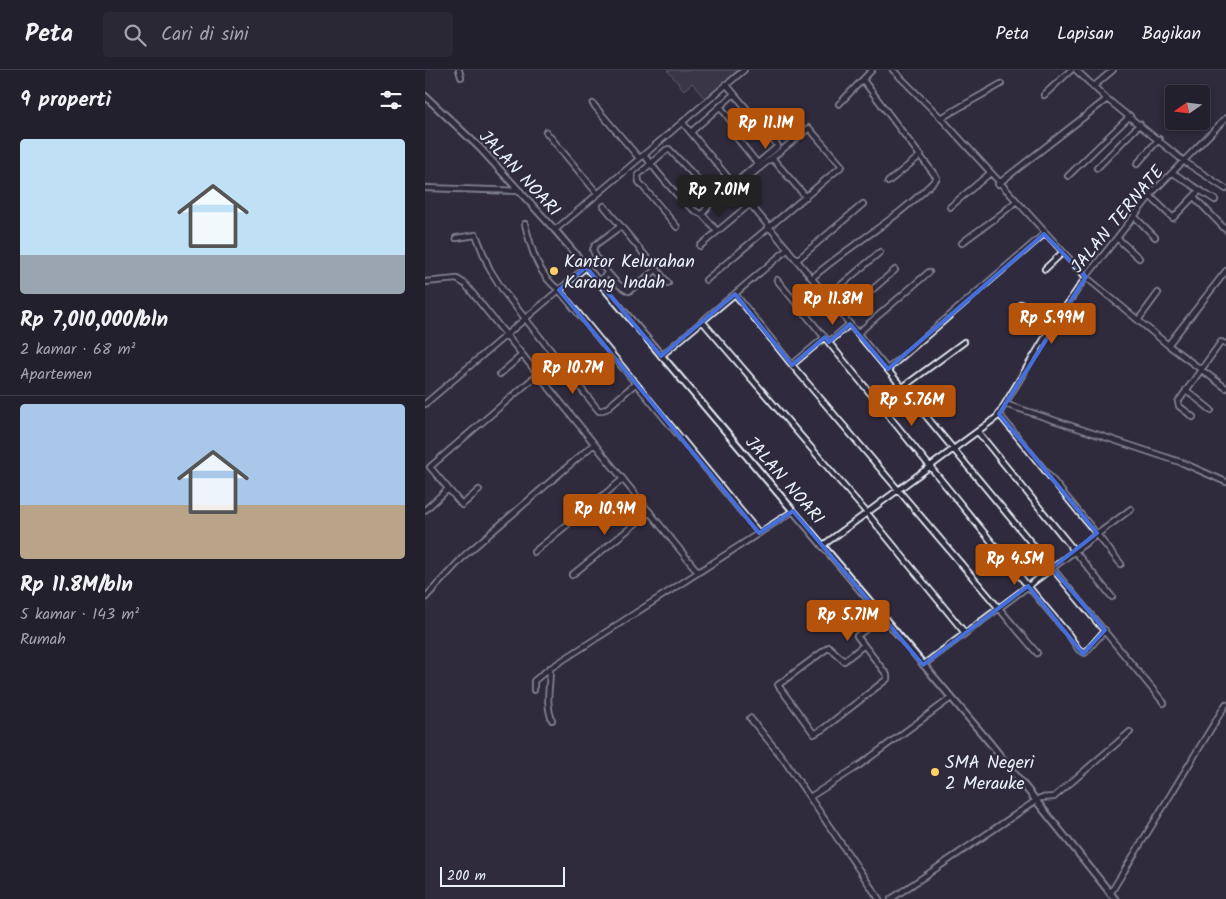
<!DOCTYPE html>
<html lang="id">
<head>
<meta charset="utf-8">
<style>
  :root { --surface:#23202e; --page:#2b2836; --text:#f1f3f6; --muted:#a3a3aa; --line:#403e4a; --accent:#b45309 }
  body { margin:0; font-family:Kalam,sans-serif; background:var(--page); color:var(--text); height:100vh; display:flex; flex-direction:column; font-size:19px; white-space:nowrap }
  * { box-sizing:border-box; margin:0 }
  p { font-size:16px; color:var(--muted) }
  .icon { flex:none; width:28px; height:28px; fill:none; stroke:currentColor; stroke-width:2; stroke-linecap:round; stroke-linejoin:round }
  .map { position:relative; flex:1; overflow:hidden }
  .panel { display:flex; flex-direction:column; background:var(--surface); width:425px }
  .panel>* { flex:none }
  .needle { width:32px; rotate:256deg }
  .controls { position:absolute; left:740px; top:15px; display:grid; gap:10px }
  .controls a { display:grid; place-items:center; width:45px; height:45px; border-radius:5px; background:var(--surface); box-shadow:0 2px 8px #0003,0 0 0 1px var(--line); font-size:25px }
  .scale { position:absolute; left:15px; bottom:12px; width:125px; box-sizing:border-box; padding-left:5px; border:2px solid #e8f1f8; border-top:0; font-size:14px; line-height:18px; white-space:nowrap; color:#e8f1f8; -webkit-text-stroke:4px #2f2a3d; paint-order:stroke }
  .price { position:absolute; translate:-50% -42px; padding:0 11px; border-radius:5px; background:var(--accent); color:#fff; font-size:16px; line-height:32px; filter:drop-shadow(0 1px 2px #0008) }
  .price::after { content:''; position:absolute; left:50%; top:30px; width:15px; height:11px; margin-left:-8px; background:inherit; clip-path:polygon(0 0,100% 0,50% 100%) }
  .price.selected { background:#222; color:#fff }
  ul { padding:0; list-style:none }
  li { display:grid; align-content:center; gap:10px; height:265px; padding:0 20px }
  li+li { border-top:1px solid var(--line) }
  li span { display:grid; place-items:center; height:155px; border-radius:5px; color:#555 }
  li>.icon { margin-inline-start:auto }
  span .icon { width:90px; height:90px; fill:#fffc; stroke-width:1 }
  li b { font-size:21px }
  h2 { display:flex; justify-content:space-between; align-items:center; height:60px; padding:0 20px; font-size:21px }
  header { display:flex; align-items:center; gap:30px; box-sizing:border-box; height:70px; padding:0 25px; background:var(--surface); border-bottom:1px solid var(--line) }
  header strong { font-size:24px }
  nav { display:flex; gap:28px; margin-inline-start:auto; font-size:18px }
  .search { width:350px; height:45px; background:var(--page); display:flex; align-items:center; gap:12px; box-sizing:border-box; padding:0 18px; border-radius:5px; color:var(--muted); font-size:19px }
  main { display:flex; flex:1; min-height:0 }
  .map>svg:first-child { display:block }
  .park { fill:#464455; stroke:#979aa6 }
  .lines { fill:none; stroke-linecap:round; stroke-linejoin:round }
  .minor-casing { stroke:#e8f1f8; stroke-width:8 }
  .tertiary-casing { stroke:#e8f1f8; stroke-width:9 }
  .minor { stroke:#2f2a3d; stroke-width:4.5 }
  .tertiary { stroke:#2f2a3d; stroke-width:5 }
  .marked { fill:none; stroke:#466fde; stroke-width:4; stroke-linejoin:round }
  .poi-dot { fill:#ffd166; stroke:#2f2a3d; stroke-width:2 }
  .labels { text-anchor:middle; stroke-width:4.5; stroke-linejoin:round; paint-order:stroke }
  .street-label { font-size:18px; fill:#e8f1f8; stroke:#2f2a3d }
  .poi-label { font-size:18px; fill:#e8f1f8; stroke:#2f2a3d; text-anchor:start }
</style>
</head>
<body>
<header>
<strong>Peta</strong>
<div class="search"><svg class="icon" aria-label="search" viewBox="0 0 24 24"><circle cx="10" cy="10" r="6"/><path d="M15 15l6 6"/></svg>Cari di sini</div>
<nav><a>Peta</a><a>Lapisan</a><a>Bagikan</a></nav>
</header>
<main>
<section class="panel">
<h2>9 properti<svg class="icon" aria-label="filters" viewBox="0 0 24 24"><path d="M4 7h16M4 17h16"/><circle cx="9" cy="7" r="2"/><circle cx="15" cy="17" r="2"/></svg></h2>
<ul>
<li><span style="background:linear-gradient(#bfe0f5 75%,#9aa5b1 0)"><svg class="icon" aria-label="home" viewBox="0 0 24 24"><path d="M3 11l9-7 9 7M6 9v11h12V9"/></svg></span><div><b>Rp 7,010,000/bln</b><p>2 kamar · 68 m²</p><p>Apartemen</p></div></li>
<li><span style="background:linear-gradient(#a9c7e8 65%,#b9a48a 0)"><svg class="icon" aria-label="home" viewBox="0 0 24 24"><path d="M3 11l9-7 9 7M6 9v11h12V9"/></svg></span><div><b>Rp 11.8M/bln</b><p>5 kamar · 143 m²</p><p>Rumah</p></div></li>
</ul>
</section>
<div class="map">
<svg width="801" height="829" viewBox="0 0 801 829">
  <rect width="100%" height="100%" fill="#2f2a3d"/>
  <filter id="ink" filterUnits="userSpaceOnUse"><feTurbulence type="fractalNoise" baseFrequency=".02" numOctaves="2"/><feDisplacementMap in="SourceGraphic" scale="10" xChannelSelector="R" yChannelSelector="G"/><feConvolveMatrix kernelMatrix="1 2 1 2 8 2 1 2 1" color-interpolation-filters="sRGB"/></filter>
  <g filter="url(#ink)">
    <path class="park" d="M242 0H313L280 29 267 13 259 20Z"/>
    <g class="lines">
      <g class="minor-casing">
        <path id="minor" d="M34 0 36 7
          M468 0 516 48 661 207 743 275 801 318
          M651 0 682 29 760 92 801 119
          M301 14 353 76 309 114
          M668 17 688 0
          M619 25 646 0
          M168 34 214 88
          M414 34 447 0
          M295 36 308 54 307 62 333 94
          M516 48 576 14
          M258 53 739 633
          M121 62 172 123
          M266 62 309 24
          M219 85C229 98 263 142 277 144 283 138 287 132 287 124L244 79 241 80 213 105 214 112 252 157
          M347 88 381 127
          M712 94 734 69
          M672 98 715 54
          M748 103 790 130
          M643 106 705 46
          M463 112 496 85
          M573 114 682 29
          M0 118 95 121
          M725 126 748 148 774 121
          M769 127 801 160
          M179 136 243 213
          M525 137 564 104
          M277 144 292 161
          M709 146 730 167
          M100 154C106 178 113 205 134 220L334 463
          M196 156 170 175 168 180C171 190 193 218 204 221L232 199
          M130 160 319 0
          M31 168 51 165 64 198 79 222 174 341 181 339 210 314
          M692 168 714 188
          M537 173C555 158 574 148 590 132
          M275 176 325 134
          M372 190 438 134
          M620 199 638 182
          M387 208C427 173 475 148 512 108L438 10
          M281 210 417 96 384 58 311 117
          M352 210C450 327 545 448 644 565L654 580 660 583 680 560
          M0 212 32 209 40 214 273 502
          M173 212 183 203
          M310 224 367 295 612 583
          M402 227 455 182
          M596 234 624 261
          M418 245 470 200
          M714 249 733 223
          M277 251 442 443 540 563
          M433 263 504 202
          M404 272 425 254
          M743 275 801 201
          M236 286 363 179
          M367 295 400 267
          M463 299 619 164
          M75 304 97 285
          M478 317 539 272
          M761 320 786 340
          M0 334 161 197
          M580 334 758 393 801 412
          M574 344 696 494
          M768 347 754 336 753 332 796 272 801 274
          M553 362 687 527
          M54 420 37 435 5 397 112 305
          M0 440 23 419
          M397 476 572 347 624 261 661 207 729 121 801 48
          M109 482 198 409
          M147 505 225 442
          M0 528 40 485 169 374
          M438 576 419 591 404 577 353 615 389 664 398 659 462 609V605L432 566 458 546
          M498 595 706 439
          M125 598C125 617 120 633 127 650
          M109 620V611L121 601 368 441
          M325 648 357 687 454 829
          M385 727 432 697 526 628
          M685 824 801 634
          M466 829 615 728 629 727 705 662"/>
      </g>
      <g class="tertiary-casing">
        <path id="tertiary" d="M0 26 55 78 130 160 565 673 690 829"/>
      </g>
      <use href="#minor" class="minor"/>
      <use href="#tertiary" class="tertiary"/>
    </g>
  </g>
  <path d="M0 0H801V829H0ZM619 164 661 207 574 344 672 463 627 498 680 560 658 584 603 516 498 595 368 441 334 463 134 220 161 197 236 286 310 224 367 295 400 267 404 272 425 254 463 299Z" fill="#2f2a3d" fill-opacity=".55" fill-rule="evenodd"/>
  <path class="marked" d="M619 164 661 207 574 344 672 463 627 498 680 560 658 584 603 516 498 595 368 441 334 463 134 220 161 197 236 286 310 224 367 295 400 267 404 272 425 254 463 299Z"/>
  <g class="poi-dot">
    <circle cx="129" cy="201" r="5"/>
    <circle cx="510" cy="702" r="5"/>
  </g>
  <g class="labels">
    <g class="street-label">
      <text transform="translate(95 103) rotate(47)" y="6">JALAN NOARI</text>
      <text transform="translate(692 149) rotate(-50)" y="6">JALAN TERNATE</text>
      <text transform="translate(360 410) rotate(49)" y="6">JALAN NOARI</text>
    </g>
    <g class="poi-label">
      <text x="139" y="197">Kantor Kelurahan<tspan x="139" dy="21">Karang Indah</tspan></text>
      <text x="520" y="698">SMA Negeri<tspan x="520" dy="21">2 Merauke</tspan></text>
    </g>
  </g>
</svg>
<div class="controls">
<a><svg class="needle" viewBox="-14 -14 28 28"><path d="M0-13l5 13h-10z" fill="#e53935"/><path d="M0 13l5-13h-10z" fill="#a3a3aa"/></svg></a>
</div>
<div class="scale">200 m</div>
<b class="price" style="left:341px;top:80px">Rp 11.1M</b>
<b class="price selected" style="left:294px;top:147px">Rp 7.01M</b>
<b class="price" style="left:408px;top:256px">Rp 11.8M</b>
<b class="price" style="left:627px;top:275px">Rp 5.99M</b>
<b class="price" style="left:148px;top:325px">Rp 10.7M</b>
<b class="price" style="left:487px;top:357px">Rp 5.76M</b>
<b class="price" style="left:180px;top:466px">Rp 10.9M</b>
<b class="price" style="left:590px;top:516px">Rp 4.5M</b>
<b class="price" style="left:423px;top:572px">Rp 5.71M</b>
</div>
</main>
</body>
</html>
